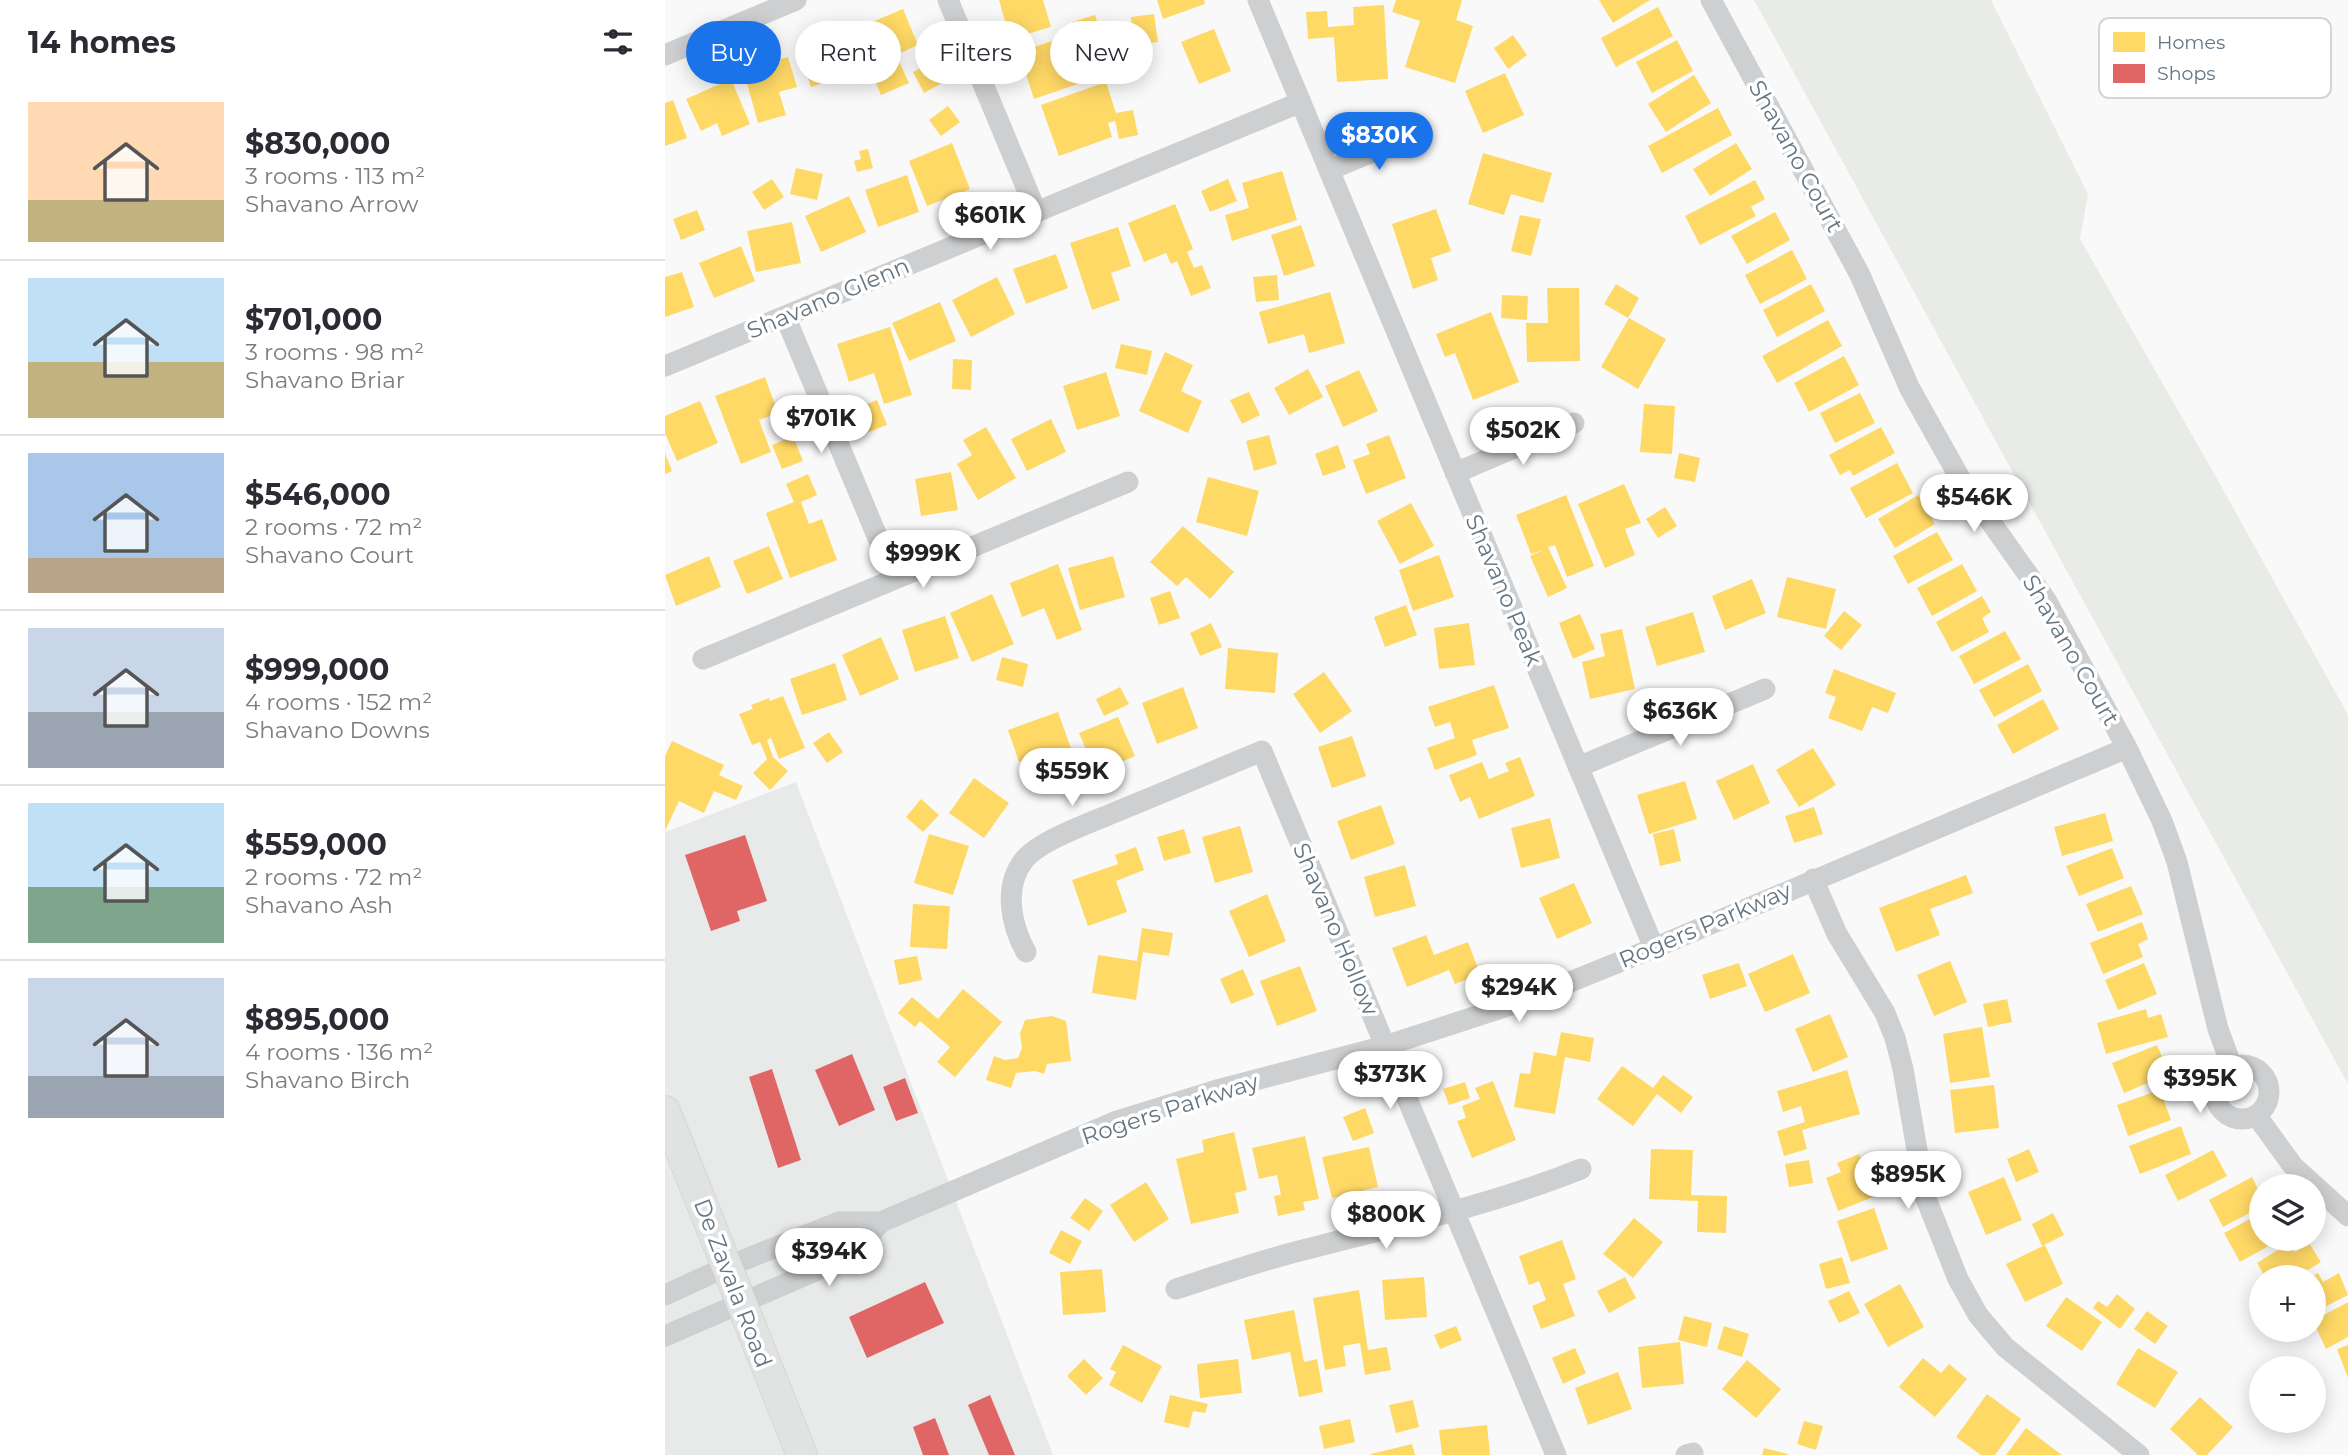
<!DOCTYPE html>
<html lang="en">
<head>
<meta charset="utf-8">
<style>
  :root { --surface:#fff; --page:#f7f7f7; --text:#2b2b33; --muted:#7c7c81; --line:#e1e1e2; --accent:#1a73e8 }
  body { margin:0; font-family:Montserrat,sans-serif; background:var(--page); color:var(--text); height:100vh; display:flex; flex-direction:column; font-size:26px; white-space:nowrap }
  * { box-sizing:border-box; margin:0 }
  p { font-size:23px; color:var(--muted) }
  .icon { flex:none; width:38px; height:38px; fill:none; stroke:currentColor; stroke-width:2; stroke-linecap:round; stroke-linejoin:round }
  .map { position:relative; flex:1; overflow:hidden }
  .panel { display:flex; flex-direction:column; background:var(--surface); width:665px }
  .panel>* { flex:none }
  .top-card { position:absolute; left:21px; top:21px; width:665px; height:63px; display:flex; gap:14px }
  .fabs { position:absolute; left:1584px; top:1174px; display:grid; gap:14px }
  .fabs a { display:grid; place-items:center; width:77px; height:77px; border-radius:50%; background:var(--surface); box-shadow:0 4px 18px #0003; font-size:35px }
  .price { position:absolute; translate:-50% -60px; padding:0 16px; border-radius:24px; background:#fff; color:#222; font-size:23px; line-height:46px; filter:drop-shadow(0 2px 4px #0008) }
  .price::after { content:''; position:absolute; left:50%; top:42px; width:21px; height:16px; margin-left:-10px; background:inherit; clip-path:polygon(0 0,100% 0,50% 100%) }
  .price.current { background:var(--accent); color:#fff }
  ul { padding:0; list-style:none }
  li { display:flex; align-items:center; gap:21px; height:175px; padding:0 28px }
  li+li { border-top:2px solid var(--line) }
  li span { display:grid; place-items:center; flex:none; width:196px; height:140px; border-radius:0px; color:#555 }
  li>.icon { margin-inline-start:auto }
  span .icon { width:84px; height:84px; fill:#fffc; stroke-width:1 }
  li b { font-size:30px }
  h2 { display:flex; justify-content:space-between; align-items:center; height:84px; padding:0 28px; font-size:30px }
  .chip { padding:0 24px; border-radius:32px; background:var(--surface); box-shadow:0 4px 18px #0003; font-size:24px; line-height:63px }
  .chip.current { background:var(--accent); color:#fff }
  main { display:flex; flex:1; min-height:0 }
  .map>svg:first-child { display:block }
  .built { fill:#e8e9e9 }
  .green { fill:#e8ebe6 }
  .homes { fill:#ffd966 }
  .shops { fill:#e06666 }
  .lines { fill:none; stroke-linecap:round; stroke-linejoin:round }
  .secondary-casing { stroke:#d5d6d7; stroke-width:32 }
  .minor { stroke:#cecfd0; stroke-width:21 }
  .secondary { stroke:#e1e2e2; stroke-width:30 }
  .labels { text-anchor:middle; stroke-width:7; stroke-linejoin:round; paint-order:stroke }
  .street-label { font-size:23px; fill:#657683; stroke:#fff }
  .key { fill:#fff; stroke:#d1d6da; stroke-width:2 }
  .key-label { font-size:19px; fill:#657683 }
</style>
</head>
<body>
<main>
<section class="panel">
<h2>14 homes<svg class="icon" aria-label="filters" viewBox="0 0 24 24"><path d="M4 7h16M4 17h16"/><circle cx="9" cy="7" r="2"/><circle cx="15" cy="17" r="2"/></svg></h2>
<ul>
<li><span style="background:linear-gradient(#ffd9b3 70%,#c2b280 0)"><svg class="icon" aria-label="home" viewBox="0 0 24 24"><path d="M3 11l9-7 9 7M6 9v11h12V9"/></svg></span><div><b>$830,000</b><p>3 rooms · 113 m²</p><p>Shavano Arrow</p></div></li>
<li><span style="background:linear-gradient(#bfe0f5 60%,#c2b280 0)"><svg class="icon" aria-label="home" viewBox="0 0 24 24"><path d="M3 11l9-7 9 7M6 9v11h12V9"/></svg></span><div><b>$701,000</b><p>3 rooms · 98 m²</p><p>Shavano Briar</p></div></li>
<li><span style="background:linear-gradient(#a9c7e8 75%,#b9a48a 0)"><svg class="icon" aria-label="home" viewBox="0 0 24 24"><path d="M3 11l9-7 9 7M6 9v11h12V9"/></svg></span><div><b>$546,000</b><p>2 rooms · 72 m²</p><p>Shavano Court</p></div></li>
<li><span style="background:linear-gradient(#c9d6e8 60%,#9aa5b1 0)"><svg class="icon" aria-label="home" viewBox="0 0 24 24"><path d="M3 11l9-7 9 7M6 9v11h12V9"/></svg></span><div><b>$999,000</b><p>4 rooms · 152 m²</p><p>Shavano Downs</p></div></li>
<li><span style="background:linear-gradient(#bfe0f5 60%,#7fa58c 0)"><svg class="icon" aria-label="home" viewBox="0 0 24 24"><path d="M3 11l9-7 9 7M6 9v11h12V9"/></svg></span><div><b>$559,000</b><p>2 rooms · 72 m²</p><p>Shavano Ash</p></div></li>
<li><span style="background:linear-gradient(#c9d6e8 70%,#9aa5b1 0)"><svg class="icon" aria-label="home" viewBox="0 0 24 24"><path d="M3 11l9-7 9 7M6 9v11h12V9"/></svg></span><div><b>$895,000</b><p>4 rooms · 136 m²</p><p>Shavano Birch</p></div></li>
</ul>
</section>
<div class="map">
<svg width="1683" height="1455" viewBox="0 0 1683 1455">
  <rect width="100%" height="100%" fill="#f9f9f9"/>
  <path class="built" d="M131 782 388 1455H0V832Z"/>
  <path class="green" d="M1089 0H1326L1423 194 1415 239 1551 477 1683 715V1084Z"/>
  <path class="homes" d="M334 0H378L386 27 345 39Z
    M492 0H539L540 4 498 19Z
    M731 0H797L791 20 808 26 790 83 740 67 755 21 727 12Z
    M934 0H985L948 23Z
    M719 5 723 79 672 82 669 37 643 39 641 12 662 11 663 27 689 25 688 7Z
    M993 7 1008 36 951 67 936 38Z
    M238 9 253 45 231 55 244 83 216 95 188 30Z
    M489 14 493 42 469 45 466 17Z
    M430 15 439 43 426 47 436 76 369 99 354 52 390 40 393 47 413 40 407 22Z
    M549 29 566 71 534 84 516 42Z
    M179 34 191 72 146 87 133 50Z
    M848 35 862 55 843 69 829 48Z
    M1012 40 1028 71 987 93 971 62Z
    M123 57 132 87 114 92 121 115 93 123 78 69Z
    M265 63 277 83 259 93 248 72Z
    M840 73 859 115 818 133 800 91Z
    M1029 75 1046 103 1001 132 983 104Z
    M66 79 85 124 57 136 52 123 36 131 21 99Z
    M441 82 451 113 468 110 473 135 454 139 450 121 443 123 447 137 394 156 376 105Z
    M8 100 22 138 0 146V103Z
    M283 106 295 122 276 136 264 120Z
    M1053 108 1067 135 997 173 983 146Z
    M287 143 305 189 262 206 244 161Z
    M1071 143 1087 169 1045 196 1028 169Z
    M203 149 208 168 192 172 189 161 196 159 194 151Z
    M818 153 887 173 878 203 846 194 839 215 803 204Z
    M131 168 158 174 152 200 125 194Z
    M617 171 632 220 567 241 560 215 584 208 577 183Z
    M242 175 254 212 213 227 200 190Z
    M107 179 119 197 99 210 87 192Z
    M563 179 572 201 545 212 536 191Z
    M1090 180 1100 199 1086 207 1091 216 1035 245 1020 216Z
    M184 196 201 232 156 252 140 216Z
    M510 204 528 249 522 252 529 268 537 265 546 288 526 296 512 261 506 264 501 253 479 262 463 223Z
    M771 209 786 251 766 258 773 280 748 289 727 224Z
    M32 210 40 230 16 240 8 219Z
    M1110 212 1125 240 1082 264 1066 236Z
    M855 215 876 219 866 256 846 251Z
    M127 222 136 263 91 272 82 231Z
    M636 225 650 266 619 276 606 235Z
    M453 227 466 266 446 273 455 300 427 310 405 243Z
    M76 246 90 281 49 298 34 263Z
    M1127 250 1142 279 1095 304 1080 275Z
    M391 254 403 288 361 304 348 269Z
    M17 272 29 307 0 317V277Z
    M612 275 614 300 591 302 588 277Z
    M332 277 350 314 306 337 287 300Z
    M951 284 974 298 963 318 939 304Z
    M1146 284 1160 311 1112 337 1098 310Z
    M882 288H914L915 361 862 362 861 323H883Z
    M665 292 680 343 644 353 639 334 603 344 594 312Z
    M837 295 863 296 862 320 836 318Z
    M275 302 291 341 244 361 227 323Z
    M826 312 854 382 808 400 790 353 780 357 771 334Z
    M964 318 1001 339 973 389 936 367Z
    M1163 320 1177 346 1112 383 1097 356Z
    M225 327 247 395 219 404 209 373 184 382 172 344Z
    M456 344 487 351 482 375 450 368Z
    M500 352 528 365 516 391 537 401 523 433 474 411Z
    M1179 356 1194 385 1144 412 1129 383Z
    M288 359 307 360 306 390 287 389Z
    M643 369 658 397 624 415 609 388Z
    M694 370 713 411 678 427 660 386Z
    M441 372 455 416 412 430 398 386Z
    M100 377 113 413 94 420 106 452 76 464 50 396Z
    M584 392 595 415 577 424 565 400Z
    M1195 393 1210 423 1170 443 1155 413Z
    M212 400 222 425 199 434 189 409Z
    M35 401 53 443 12 461 0 433V416Z
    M979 404 1010 406 1007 454 975 452Z
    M386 419 401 452 362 471 346 439Z
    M321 427 351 478 313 500 292 464 307 455 298 440Z
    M1216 427 1230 453 1188 476 1185 470 1175 475 1164 455Z
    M604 435 612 464 589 471 581 441Z
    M724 435 741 478 701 494 688 460 705 454 701 444Z
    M128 436 138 461 117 469 107 445Z
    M673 445 681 468 658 476 650 454Z
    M0 453 7 471 0 474Z
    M1014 453 1035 458 1030 482 1009 478Z
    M1232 463 1248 493 1201 518 1185 488Z
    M286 472 293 510 256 516 250 479Z
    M143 474 152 495 136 502 144 524 157 519 172 560 125 578 101 513 129 502 121 484Z
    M543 477 594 491 582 536 531 522Z
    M959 484 976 523 960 529 970 555 940 568 913 504Z
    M901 495 929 566 902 577 890 545 883 547 902 588 883 597 865 556 878 550 866 554 851 515Z
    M1253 495 1270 524 1230 548 1213 519Z
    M746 503 769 546 735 564 712 521Z
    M1000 507 1012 526 993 538 981 519Z
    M518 526 569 572 545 599 521 577 512 586 485 562Z
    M1272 532 1288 560 1243 584 1228 556Z
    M104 546 118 579 82 594 68 561Z
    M774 555 789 597 748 611 734 570Z
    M44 556 56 587 11 606 0 575Z
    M448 556 460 597 415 610 403 568Z
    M393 564 417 630 392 640 379 608 357 617 345 583Z
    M1297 564 1312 591 1267 616 1252 588Z
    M1122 577 1171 589 1161 629 1112 617Z
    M1087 579 1101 613 1060 630 1047 596Z
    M505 591 515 618 494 625 485 598Z
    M327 594 349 644 307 662 285 613Z
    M1317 596 1326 612 1317 618 1324 632 1287 652 1271 622Z
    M741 605 752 635 720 647 709 617Z
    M1179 611 1197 625 1176 650 1159 636Z
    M1028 612 1040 652 992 666 980 627Z
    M915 614 930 649 908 659 894 623Z
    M280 616 294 658 250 672 237 630Z
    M546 623 557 647 535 656 525 633Z
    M804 623 810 665 774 669 769 628Z
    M957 629 970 689 925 699 917 662 940 656 935 634Z
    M1340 631 1356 659 1309 684 1294 656Z
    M216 637 234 679 195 696 177 655Z
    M563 648 613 653 610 693 560 689Z
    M337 657 363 664 358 687 331 680Z
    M170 663 182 700 137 715 125 679Z
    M1363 664 1377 691 1329 717 1314 690Z
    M1169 669 1231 693 1223 713 1207 707 1197 731 1163 718 1171 697 1160 693Z
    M659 672 687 711 655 733 628 694Z
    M829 685 844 728 807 740 812 755 770 770 762 748 790 738 785 722 770 727 763 707Z
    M455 687 464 704 439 716 431 699Z
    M518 687 533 728 492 744 477 703Z
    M118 696 140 748 114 759 106 738 102 740 108 757 123 771 105 790 88 773 102 759 95 742 87 745 74 714 88 709 86 705 104 698 105 701Z
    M1378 699 1394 729 1348 754 1332 725Z
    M393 712 417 779 381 792 368 757 354 762 343 730Z
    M453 717 470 756 431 773 414 733Z
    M164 732 178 752 162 763 148 743Z
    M687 736 701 776 667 788 653 747Z
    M7 741 59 765 54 775 78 786 71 800 49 791 39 813 14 801 0 831V756Z
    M1148 748 1171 785 1134 807 1111 770Z
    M855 757 870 796 814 819 805 797 795 802 784 775 817 762 824 779 844 771 840 763Z
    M1088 764 1105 803 1069 820 1051 781Z
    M309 778 344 803 319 838 284 813Z
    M1020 781 1032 819 984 834 972 795Z
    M256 799 274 815 258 832 241 817Z
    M716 805 730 844 686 860 672 821Z
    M1149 807 1158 834 1129 843 1120 816Z
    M1440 813 1448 841 1397 856 1389 827Z
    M885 818 895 858 856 868 846 828Z
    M575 826 588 872 550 883 537 837Z
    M519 829 526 853 499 861 492 837Z
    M1009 829 1016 861 995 866 988 834Z
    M264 834 304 846 288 895 249 883Z
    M471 847 479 870 451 881 462 912 423 926 407 880 453 864 450 855Z
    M1447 848 1459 878 1414 896 1401 866Z
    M740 865 751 906 710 917 699 877Z
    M1301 875 1308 893 1265 909 1275 935 1231 952 1214 908Z
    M909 883 927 923 892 939 874 898Z
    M1466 886 1478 914 1433 932 1421 904Z
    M602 894 621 941 584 957 564 911Z
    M248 904 285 906 282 949 245 947Z
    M1477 922 1483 939 1473 944 1478 957 1438 974 1425 943Z
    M477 928 508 933 504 956 478 952 471 1000 427 993 433 955 472 961Z
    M761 935 769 955 803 942 815 974 790 984 784 970 742 987 727 948Z
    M1128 954 1145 993 1100 1012 1083 974Z
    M252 956 257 980 234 985 229 960Z
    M1285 961 1302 1002 1269 1016 1252 975Z
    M1074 963 1082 986 1045 999 1037 975Z
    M1479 963 1492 994 1453 1010 1440 980Z
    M635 966 652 1011 612 1026 595 981Z
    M578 969 589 995 566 1004 555 979Z
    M298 989 337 1022 290 1077 272 1062 285 1047 255 1021 250 1027 233 1013 247 997 273 1019Z
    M1342 999 1347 1022 1323 1027 1318 1004Z
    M1481 1009 1483 1018 1496 1014 1503 1037 1441 1054 1432 1023Z
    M1165 1014 1183 1057 1148 1072 1130 1029Z
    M387 1016 401 1021 406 1061 382 1064 379 1074 370 1071 351 1073 346 1088 321 1080 329 1056 340 1060 353 1058 357 1048 355 1034 360 1020Z
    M1317 1027 1325 1077 1285 1083 1278 1034Z
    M896 1032 929 1038 925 1062 900 1057 890 1114 849 1107 855 1073 865 1074 869 1052 891 1056Z
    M1492 1045 1504 1074 1459 1093 1447 1063Z
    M957 1066 988 1088 998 1075 1028 1097 1016 1113 992 1094 968 1126 932 1099Z
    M1182 1070 1195 1114 1137 1130 1142 1149 1119 1156 1112 1131 1140 1122 1136 1106 1118 1112 1112 1091Z
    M828 1081 851 1140 807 1158 792 1121 801 1118 797 1106 815 1099 810 1088Z
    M800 1082 805 1098 784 1105 778 1089Z
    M1329 1085 1334 1128 1290 1133 1285 1090Z
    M1495 1090 1506 1120 1463 1136 1452 1105Z
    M700 1108 709 1133 688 1141 678 1117Z
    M1516 1126 1526 1154 1475 1174 1464 1146Z
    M569 1132 582 1190 570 1193 574 1213 526 1224 511 1159 539 1152 537 1140Z
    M640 1136 654 1199 638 1202 640 1210 613 1216 609 1196 616 1195 612 1175 594 1179 587 1148Z
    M704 1147 713 1187 667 1198 657 1157Z
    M986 1149 1028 1150 1026 1195 1062 1196 1061 1233 1032 1232 1033 1201 984 1199Z
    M1364 1149 1374 1172 1351 1182 1342 1159Z
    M1548 1150 1562 1176 1513 1201 1500 1175Z
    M1194 1154 1211 1196 1173 1211 1161 1178 1176 1172 1172 1163Z
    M1144 1160 1148 1183 1124 1187 1120 1164Z
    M1339 1177 1357 1220 1321 1235 1303 1192Z
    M1587 1177 1596 1195V1207L1558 1227 1544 1200Z
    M481 1182 504 1219 469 1242 445 1205Z
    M420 1198 438 1211 424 1231 405 1218Z
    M1209 1208 1223 1249 1186 1262 1172 1221Z
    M1388 1213 1399 1235 1377 1246 1367 1224Z
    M1596 1213V1239H1616L1575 1262 1559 1233Z
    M969 1218 998 1242 968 1278 938 1254Z
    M396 1230 417 1241 405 1264 384 1253Z
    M897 1240 911 1279 898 1284 910 1316 876 1329 867 1306 881 1300 874 1281 864 1285 854 1256Z
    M1624 1243 1630 1252 1644 1243 1656 1262 1630 1278H1601L1592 1263Z
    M1380 1245 1398 1284 1360 1302 1341 1264Z
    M1177 1257 1185 1283 1161 1289 1154 1264Z
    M437 1269 441 1312 398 1315 395 1272Z
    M1653 1273 1658 1282 1674 1273 1683 1295 1648 1313V1278H1645Z
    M759 1277 762 1317 720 1320 717 1280Z
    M960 1277 971 1298 944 1313 932 1291Z
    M1235 1284 1259 1327 1223 1347 1199 1304Z
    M694 1290 703 1350 722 1347 726 1370 700 1375 695 1343 678 1346 681 1366 660 1370 648 1298Z
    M1184 1291 1195 1313 1174 1323 1163 1301Z
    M1452 1294 1470 1309 1455 1329 1428 1308 1433 1301 1442 1307Z
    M1401 1297 1437 1322 1417 1351 1381 1326Z
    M1683 1302V1337L1661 1349 1648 1321Z
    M629 1310 639 1362 652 1359 658 1392 634 1397 625 1352 587 1360 579 1320Z
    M1482 1311 1503 1326 1490 1344 1469 1329Z
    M1019 1316 1047 1323 1042 1347 1013 1340Z
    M791 1326 797 1340 775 1349 769 1335Z
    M1059 1326 1084 1334 1077 1357 1052 1349Z
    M1015 1342 1019 1384 977 1388 973 1347Z
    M458 1345 497 1366 477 1403 444 1385 451 1372 445 1369Z
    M1683 1345V1378L1672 1349Z
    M910 1348 921 1373 898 1384 887 1358Z
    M1473 1348 1513 1372 1490 1408 1451 1384Z
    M1258 1358 1276 1373 1284 1364 1302 1379 1270 1417 1234 1387Z
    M419 1359 438 1378 421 1395 402 1376Z
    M573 1359 577 1393 535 1398 532 1364Z
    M1082 1360 1116 1389 1091 1418 1057 1389Z
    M953 1372 967 1409 923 1425 910 1388Z
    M1322 1394 1356 1419 1330 1455H1316L1291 1437Z
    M505 1395 543 1404 540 1413 528 1411 524 1428 499 1422Z
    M1535 1397 1568 1427 1542 1455H1533L1505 1429Z
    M748 1400 754 1427 731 1433 724 1405Z
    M685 1419 690 1442 659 1449 654 1426Z
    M1139 1421 1158 1426 1151 1450 1132 1444Z
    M822 1425 825 1455H777L774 1430Z
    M1361 1428 1397 1455H1341Z
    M747 1444 750 1455H706V1454Z
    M1099 1448 1123 1454V1455H1097Z"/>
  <path class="shops" d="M80 835 102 901 72 911 75 921 46 931 20 855Z
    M187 1054 210 1110 174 1126 150 1070Z
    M107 1069 136 1160 113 1168 84 1077Z
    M240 1078 253 1113 231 1121 218 1087Z
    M260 1282 279 1323 202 1358 184 1317Z
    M325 1395 350 1455H324L303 1405Z
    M270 1418 284 1455H258L248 1427Z"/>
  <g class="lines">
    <g class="secondary-casing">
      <path id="secondary" d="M0 1111 137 1455"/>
    </g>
    <path class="minor" d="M283 0 371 211
      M593 0 989 948
      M1046 0 1194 273 1245 389 1296 480 1381 600 1462 748 1497 821 1512 862 1553 1029 1567 1067
      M0 55 131 0
      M664 170 748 135
      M120 316 230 579
      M0 366 636 102
      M790 473 909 423
      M38 659 463 482
      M913 767 1100 689
      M1148 879 1172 934 1220 1013 1230 1038 1238 1069 1260 1196 1293 1279 1313 1315 1340 1347 1474 1455
      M361 952C346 925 338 887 359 860 376 839 433 820 458 809 505 790 551 770 597 751L891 1455
      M1550 1092a27 27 0 1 1 54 0a27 27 0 1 1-54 0Z
      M1591 1115 1628 1166 1683 1216
      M511 1289C548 1277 586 1264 623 1254 722 1228 821 1207 916 1169
      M0 1295 61 1267 174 1222H216L452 1121 552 1090 720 1046 858 1001 989 948 1462 748
      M0 1336 187 1255 216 1222
      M1021 1455 1028 1453"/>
    <use href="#secondary" class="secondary"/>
  </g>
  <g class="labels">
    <g class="street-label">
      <text transform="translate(1131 156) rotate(61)" y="8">Shavano Court</text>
      <text transform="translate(163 298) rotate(-23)" y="8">Shavano Glenn</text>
      <text transform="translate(839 590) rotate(67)" y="8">Shavano Peak</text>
      <text transform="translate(1406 650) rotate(60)" y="8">Shavano Court</text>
      <text transform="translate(1040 925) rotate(-23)" y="8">Rogers Parkway</text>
      <text transform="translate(671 929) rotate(67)" y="8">Shavano Hollow</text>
      <text transform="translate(505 1109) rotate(-18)" y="8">Rogers Parkway</text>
      <text transform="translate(68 1283) rotate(69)" y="8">De Zavala Road</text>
    </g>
  </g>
  <rect x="1434" y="18" width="232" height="80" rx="10" class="key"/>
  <rect x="1448" y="32" width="32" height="20" fill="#ffd966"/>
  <rect x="1448" y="64" width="32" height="19" fill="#e06666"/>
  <g class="key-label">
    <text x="1492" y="49">Homes</text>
    <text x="1492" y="80">Shops</text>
  </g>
</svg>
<div class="fabs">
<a><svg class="icon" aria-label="layers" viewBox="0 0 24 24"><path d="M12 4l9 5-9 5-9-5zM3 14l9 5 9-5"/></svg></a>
<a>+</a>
<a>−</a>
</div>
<b class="price current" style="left:714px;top:172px">$830K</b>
<b class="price" style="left:325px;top:252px">$601K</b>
<b class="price" style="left:156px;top:455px">$701K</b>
<b class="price" style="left:858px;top:467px">$502K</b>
<b class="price" style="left:1309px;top:534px">$546K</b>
<b class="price" style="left:258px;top:590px">$999K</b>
<b class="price" style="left:1015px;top:748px">$636K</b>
<b class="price" style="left:407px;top:808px">$559K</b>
<b class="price" style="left:854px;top:1024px">$294K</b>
<b class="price" style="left:725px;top:1111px">$373K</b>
<b class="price" style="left:1535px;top:1115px">$395K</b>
<b class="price" style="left:1243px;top:1211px">$895K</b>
<b class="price" style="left:721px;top:1251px">$800K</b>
<b class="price" style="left:164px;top:1288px">$394K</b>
<div class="top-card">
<a class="chip current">Buy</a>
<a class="chip">Rent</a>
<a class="chip">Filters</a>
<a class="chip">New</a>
</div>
</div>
</main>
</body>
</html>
